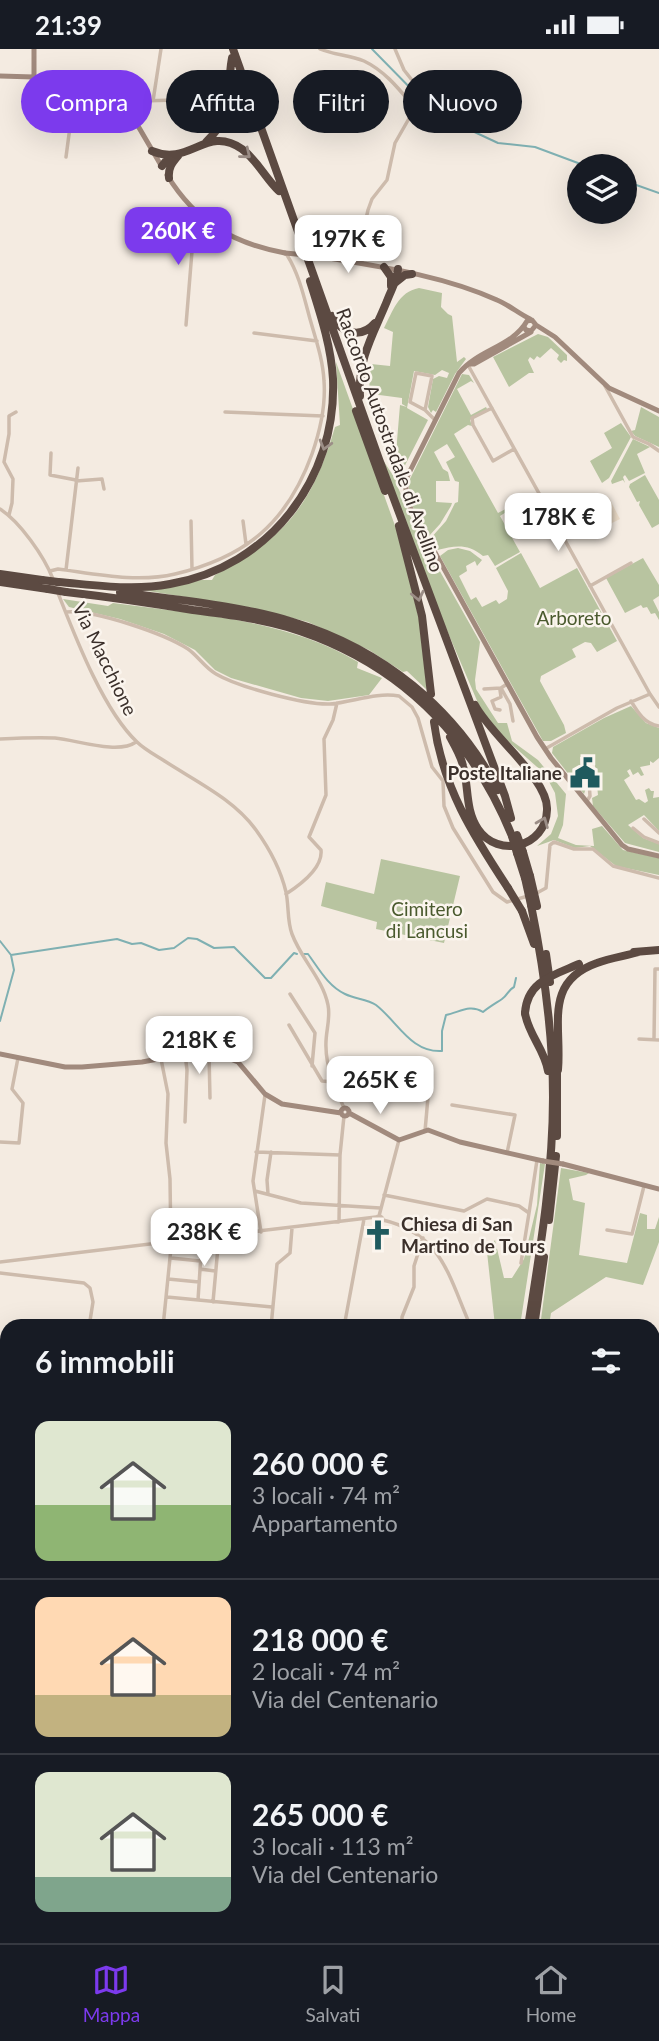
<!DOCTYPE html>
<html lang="it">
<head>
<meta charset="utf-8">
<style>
  :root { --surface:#171b24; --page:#242831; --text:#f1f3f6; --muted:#9ea1a6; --line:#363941; --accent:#7c3aed }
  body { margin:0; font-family:Lato,sans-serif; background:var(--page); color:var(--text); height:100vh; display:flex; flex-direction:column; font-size:26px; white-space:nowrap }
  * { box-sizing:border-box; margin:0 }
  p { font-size:23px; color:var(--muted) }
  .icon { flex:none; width:38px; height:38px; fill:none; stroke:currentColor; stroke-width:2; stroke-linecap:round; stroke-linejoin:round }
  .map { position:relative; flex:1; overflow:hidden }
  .sheet { position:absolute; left:0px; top:1270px; width:660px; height:625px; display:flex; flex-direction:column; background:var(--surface); border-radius:21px 21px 0 0; box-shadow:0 7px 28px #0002 }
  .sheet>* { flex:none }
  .guide { position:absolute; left:21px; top:21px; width:618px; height:63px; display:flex; gap:14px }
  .fabs { position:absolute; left:567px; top:105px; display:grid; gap:14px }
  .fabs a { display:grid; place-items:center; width:70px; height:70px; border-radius:50%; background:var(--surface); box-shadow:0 7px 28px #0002; font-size:35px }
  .price { position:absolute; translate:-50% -60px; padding:0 16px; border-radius:14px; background:#fff; color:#222; font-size:23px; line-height:46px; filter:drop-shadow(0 2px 4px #0008) }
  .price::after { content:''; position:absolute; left:50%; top:42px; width:21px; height:16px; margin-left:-10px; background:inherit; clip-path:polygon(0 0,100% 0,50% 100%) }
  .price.active { background:var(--accent); color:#fff }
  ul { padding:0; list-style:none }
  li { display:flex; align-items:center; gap:21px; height:175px; padding:0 35px }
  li+li { border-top:2px solid var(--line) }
  li span { display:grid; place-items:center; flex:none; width:196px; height:140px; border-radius:14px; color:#555 }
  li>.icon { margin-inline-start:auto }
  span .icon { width:84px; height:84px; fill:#fffc; stroke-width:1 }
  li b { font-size:30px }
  h2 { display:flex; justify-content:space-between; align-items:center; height:84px; padding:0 35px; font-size:30px }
  .pill { padding:0 24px; border-radius:32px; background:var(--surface); box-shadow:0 7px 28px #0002; font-size:24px; line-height:63px }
  .pill.active { background:var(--accent); color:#fff }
  .status { display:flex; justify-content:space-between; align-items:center; height:49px; padding:0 35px; background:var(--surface); direction:ltr }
  .status svg { height:19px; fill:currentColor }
  .tab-bar { display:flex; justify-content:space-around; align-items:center; height:98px; border-top:2px solid var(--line); background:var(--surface); font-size:19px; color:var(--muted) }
  .tab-bar a { display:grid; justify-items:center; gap:4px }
  .tab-bar .active { color:var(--accent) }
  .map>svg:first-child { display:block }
  .green { fill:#b8c4a0 }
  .plaza { fill:#ecdcc8 }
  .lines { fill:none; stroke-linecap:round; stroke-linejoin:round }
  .stream { stroke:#7fb0b2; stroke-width:2 }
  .street { stroke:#cdbbac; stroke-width:3.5 }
  .secondary { stroke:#a18a7d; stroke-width:5 }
  .highway { stroke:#5c4a42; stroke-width:8 }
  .secondary-bridge { stroke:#a18a7d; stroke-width:5 }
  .highway-bridge { stroke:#5c4a42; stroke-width:8 }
  .oneway { stroke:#9c8e87 }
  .labels { text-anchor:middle; stroke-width:5; stroke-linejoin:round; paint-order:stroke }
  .street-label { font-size:19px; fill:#3b302b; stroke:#fbf5ee }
  .park-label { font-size:19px; fill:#4a5a2e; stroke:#fbf5ee }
  .poi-label { font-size:19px; font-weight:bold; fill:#3b302b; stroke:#fbf5ee; text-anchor:end }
</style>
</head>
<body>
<div class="status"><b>21:39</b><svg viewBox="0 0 49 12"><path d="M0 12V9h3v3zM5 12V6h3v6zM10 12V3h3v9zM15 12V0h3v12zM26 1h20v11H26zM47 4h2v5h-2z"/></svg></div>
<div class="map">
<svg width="659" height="1894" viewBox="0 0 659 1894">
  <rect width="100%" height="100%" fill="#f4ebe1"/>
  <path class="green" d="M419 239 442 244 441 258 448 265 452 267 457 313 464 308 466 310 455 325 436 363 433 361 431 364 428 358 433 330 439 327 447 329 449 324 442 321 435 326 414 322 407 359 428 371 396 434 416 480 480 593 475 631 476 640 498 674H507L512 692 538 711 566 745 563 776 558 789 576 796 594 797 592 780 602 777 623 801 659 809V826L616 817 590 797 575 799 554 791 537 797 551 785 558 767 555 744 545 725 494 680 478 654 428 537 383 411 394 428 400 356 407 358 402 355V349L372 345 369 341 371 315 390 317 393 283 384 279C393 262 398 243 419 239Z
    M538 285 548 288 567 306V312L564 311 561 314 557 310 559 306 551 299 540 309 537 307 534 311 530 308 528 311 534 324H529L509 338 493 308Z
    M336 313 398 485 419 570 427 641 407 622 403 623 369 601 308 573 253 559 142 541 201 531H212L215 526C286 488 312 456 335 378L340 376Z
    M462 325 469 326 474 334 471 332 457 340 471 366 486 358 487 360 470 371 472 377 468 376 454 385 498 464 515 455 517 459 514 458 500 467 520 503 495 517 488 506 483 507C467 494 455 497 437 501L430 490 446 472 455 454 458 453 459 433 455 432 446 413 455 408 447 395 434 403 443 420 448 423 450 432H436V453L452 454 451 457 440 475 429 487 409 451V432Z
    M641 358 659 368V398L635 387 631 382 635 381Z
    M621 374 631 388 609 429 602 434 590 412 612 399 604 384Z
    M633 390 650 398 637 405 645 424 629 432 625 426 623 428 625 434 623 431 612 435 611 432Z
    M645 426 659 451V475L652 479 639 456 640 452 637 453 629 438 630 435Z
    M458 499 470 502 482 511 477 517 475 512 466 517 467 522 459 527 471 551 476 548 482 558 496 551 499 555 507 550 508 542 496 519 521 504 540 539 577 519 617 592 597 603 591 594 585 593 572 600 576 608 541 627 540 632 564 676 566 684 551 692H543L440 507 448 501Z
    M643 509 659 536V547L653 551 659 563V571L655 564 651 565 647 558 643 559 641 556 625 564 606 529Z
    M63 550 108 557 113 554C195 565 285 570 358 613L357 619 382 629 369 646 328 652 301 649 231 629 215 621 195 601 164 585 120 570 69 558Z
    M631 657 646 674 659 679V709L653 714 650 712V716L640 718 644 726 641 727 638 723 633 726 630 720 627 722 630 727 624 731 636 751 639 750 645 754 648 752 645 741 649 739 651 742H654L653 749 659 748V782L644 766 628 776 643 789 659 795V803L625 794 593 757 592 749 598 746 594 707 580 708 581 730 586 739 584 745 552 704 553 698 604 669Z
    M381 810 460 827 444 894 376 880 377 873 321 857 326 833 374 845Z
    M540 1114 545 1115 520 1277H495L487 1203 495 1191 504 1229H512L524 1210 537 1156Z
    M561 1119 589 1124 586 1126 569 1130 573 1151 585 1154 579 1206 627 1214 640 1164 647 1166V1180H655L659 1168V1193L643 1236 606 1228 551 1264 549 1277 540 1278Z"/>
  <path class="plaza" d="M601 444 605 450 609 449 620 470 592 484 582 465 588 462 583 455Z"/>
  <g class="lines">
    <path class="stream" d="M372 0 427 56 468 80 498 94 535 98 586 117
      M625 132 659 144
      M0 892 11 906 14 921 0 972
      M304 905H308C319 920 328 937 345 945 355 950 367 950 376 956 398 973 411 1004 442 1002V982L446 966C460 963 470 955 483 963 489 958 496 954 502 950 508 946 508 941 514 938L516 929
      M11 906 117 890 132 895 141 894 159 901 174 899 188 889 197 890 214 899 234 898 265 929H271L294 904 297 905
      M653 1415 659 1409
      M0 1433 7 1434"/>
    <path class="street" d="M320 0C334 6 349 6 364 12 385 22 399 40 414 58
      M153 52 161 0
      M123 58 141 52 176 51 181 28
      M66 108 75 40
      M362 214 363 183 368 161 372 150 387 131 395 94 423 45 404 21 395 0
      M186 276 193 190 201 167
      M254 284 317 292
      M468 316 650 645 659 658
      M605 337 633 388 649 395 659 402
      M492 359 472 369 473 376 493 412 514 400
      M425 361 410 353 416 324 432 327 425 361 435 371
      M225 363 323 367
      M51 404 50 426 76 431
      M76 432 102 430 104 440
      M0 460C20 473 44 507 53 530
      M520 461 535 487 556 476
      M9 466 12 454 13 430 4 413 9 385V367L16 363
      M191 472 192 520
      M243 472 246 495
      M66 521 78 419
      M50 522 58 520C96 525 137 534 175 525 246 508 287 474 312 405 320 382 326 358 324 332 323 311 316 291 310 270 304 248 299 225 287 206
      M590 537 631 514
      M58 544C75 587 103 661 137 693 144 700 155 706 163 711 195 732 234 750 256 781 269 799 281 822 286 843 289 857 287 872 292 885 301 910 323 930 328 956 331 970 325 984 326 998 326 1019 336 1040 344 1059
      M66 563C93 560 165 585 188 600 198 607 205 619 216 625 238 638 305 656 330 655 353 653 376 643 399 647L412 658 418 669 432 718 443 732 444 757 453 779 493 843 507 853 528 847
      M507 635 501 639 510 655 513 672
      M484 640 501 639
      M631 652C638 664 645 675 659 677
      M500 661 495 660 492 652 501 648 500 641
      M0 690C18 689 37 688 55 689 77 691 118 706 136 693
      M545 700 617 659 650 645
      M587 752 590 747 589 733
      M644 770 659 784
      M633 779 644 788 659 794
      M286 845C300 836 323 819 321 801L309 788 326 746 324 690 333 671 337 654
      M535 845 546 839 550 796 554 793 574 800H593L613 817 659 829
      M290 945 315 984 312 1017
      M289 976 322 1032 333 1033
      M639 990 659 991
      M654 991 655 920H659
      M185 1005 187 1021 185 1073
      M209 1006 210 1049
      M161 1010 168 1045 166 1094 170 1130 171 1199 163 1278
      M336 1037 340 1021 345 1016 376 1019
      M452 1056 515 1066 507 1104
      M425 1082 429 1037
      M0 1093 19 1094 23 1054 12 1040 18 1009
      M256 1103 340 1106
      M255 1142 301 1154 380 1159
      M268 1145 267 1131 271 1103
      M384 1146 464 1162 487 1150 519 1157 529 1164 537 1111
      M375 1171a4 4 0 1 1 8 0a4 4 0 1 1-8 0Z
      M379 1167 399 1091
      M383 1171C443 1185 449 1229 471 1278
      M339 1173 340 1106 344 1067
      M607 1181 632 1185 644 1137
      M261 1183 253 1132 265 1046
      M171 1209 200 1212
      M0 1213 376 1168
      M521 1214 529 1164
      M200 1220 215 1222
      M0 1224 84 1234 90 1239 93 1253 89 1278
      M168 1230 199 1233
      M167 1248 272 1258
      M198 1251 202 1190
      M213 1253 219 1187
      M271 1278 277 1215 290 1204 292 1179
      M344 1278 364 1170
      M402 1278V1268L414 1238V1217L423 1189
      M653 1325 659 1317
      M653 1327 657 1333 653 1338
      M657 1331 659 1322
      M653 1349 655 1337
      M0 1455 7 1458
      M0 1495 7 1489
      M653 1547 659 1544
      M0 1596H7
      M653 1623 659 1624
      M653 1686 656 1687
      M653 1729 659 1693
      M100 1888V1894
      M203 1894 204 1888
      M257 1894 258 1888
      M340 1894V1888
      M400 1894 401 1888
      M572 1894 573 1888"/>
    <path class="secondary" d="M34 0V28
      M0 27 34 28 54 33 116 54 131 65 162 118
      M167 126C196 173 232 194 285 204
      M317 207C376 217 442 226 497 251 509 256 518 264 530 270
      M536 276 555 288 609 339 659 362
      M524 278 526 281 531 282 536 276 532 271 527 272C512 298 479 300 459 324L406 430V451L537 688 551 709 622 796 628 800 659 807
      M469 315H474L531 283
      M0 1005 65 1018H82L142 1013 185 1005H218L238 1013 265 1045 282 1055 341 1064
      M341 1063a4 4 0 1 1 8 0a4 4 0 1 1-8 0Z
      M349 1064 399 1091 428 1081 460 1093 543 1112
      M563 1115 659 1140
      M653 1410 659 1404
      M0 1837 7 1835"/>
    <path class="highway" d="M233 0 379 410 505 747 511 769
      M206 93C238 62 225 47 232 9
      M152 102C190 118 206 75 242 100 258 112 265 129 279 142
      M162 117 170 107
      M169 129C168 119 172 114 178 107
      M384 218 391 228V237
      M395 234 405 226 412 225
      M332 267C342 285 361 290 375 274
      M360 347C358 309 373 286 387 252 391 241 397 232 398 220
      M356 362 385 442
      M399 477 422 567 431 645
      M0 525 42 531
      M0 533 48 540
      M58 533C95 536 132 542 170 535 269 518 337 430 333 330 331 296 320 264 310 232
      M66 543C109 548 151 554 193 561 224 565 256 569 287 578 396 611 469 682 512 787
      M120 543C177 551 238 556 293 573 382 600 455 659 498 741
      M434 673C442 737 473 786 508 839
      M450 688C455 697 461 707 463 717 469 738 465 761 478 780 498 810 546 798 547 761 549 730 491 687 475 656
      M523 803 530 827
      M517 804 525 829
      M522 862 534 895
      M634 903 659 901
      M546 905 550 933
      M525 964C528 985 545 1001 548 1022
      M558 1021C562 977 543 933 597 914 610 909 625 907 639 903
      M557 1087V1016
      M549 1171 556 1107
      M528 1278C540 1202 553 1125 553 1048 553 983 544 920 531 856
      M534 1278 544 1208
      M434 1894 435 1888
      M440 1894 441 1888"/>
    <path class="secondary-bridge" d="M285 204 317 207
      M543 1112 563 1115"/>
    <path class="highway-bridge" d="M42 531 58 533
      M48 540 66 543
      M517 786 523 803
      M512 787 517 804
      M530 827 537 857
      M525 829 531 856
      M508 839 522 862
      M525 964C527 932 554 926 579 915"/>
  </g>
  <defs><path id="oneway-chevron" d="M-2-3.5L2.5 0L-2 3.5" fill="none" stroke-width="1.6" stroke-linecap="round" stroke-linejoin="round" transform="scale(1.75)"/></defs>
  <g class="oneway">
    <use href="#oneway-chevron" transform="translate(246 105) rotate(39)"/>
    <use href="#oneway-chevron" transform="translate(325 396) rotate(106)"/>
    <use href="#oneway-chevron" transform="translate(418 547) rotate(77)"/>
    <use href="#oneway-chevron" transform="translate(543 773) rotate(-68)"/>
  </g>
  <defs>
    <g id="civic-bare" transform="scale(2.415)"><path d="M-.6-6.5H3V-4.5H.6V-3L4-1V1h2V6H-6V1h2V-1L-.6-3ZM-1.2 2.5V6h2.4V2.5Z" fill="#1f5a5e" stroke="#fbf5ee" stroke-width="2.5" paint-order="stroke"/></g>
    <g id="church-bare" transform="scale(2.415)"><path d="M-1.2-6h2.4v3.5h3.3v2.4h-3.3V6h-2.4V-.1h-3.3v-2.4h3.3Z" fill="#1f5a5e" stroke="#fbf5ee" stroke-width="2.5" paint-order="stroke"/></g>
  </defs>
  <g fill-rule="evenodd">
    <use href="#civic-bare" x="585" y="724"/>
    <use href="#church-bare" x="378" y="1186"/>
  </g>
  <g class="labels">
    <g class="street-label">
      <text transform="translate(390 391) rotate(70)" y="7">Raccordo Autostradale di Avellino</text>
      <text transform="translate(105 610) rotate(64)" y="7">Via Macchione</text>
    </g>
    <g class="park-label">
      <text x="574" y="576">Arboreto</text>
      <text x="427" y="867">Cimitero<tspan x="427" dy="22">di Lancusi</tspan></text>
    </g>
    <g class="poi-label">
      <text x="562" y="731">Poste Italiane</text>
      <text x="401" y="1182" text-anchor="start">Chiesa di San<tspan x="401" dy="22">Martino de Tours</tspan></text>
    </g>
  </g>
</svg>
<div class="fabs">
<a><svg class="icon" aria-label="layers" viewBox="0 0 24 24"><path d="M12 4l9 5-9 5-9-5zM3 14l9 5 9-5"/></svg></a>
</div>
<b class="price active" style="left:178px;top:218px">260K €</b>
<b class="price" style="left:348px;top:226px">197K €</b>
<b class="price" style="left:558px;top:504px">178K €</b>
<b class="price" style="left:199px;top:1027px">218K €</b>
<b class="price" style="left:380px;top:1067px">265K €</b>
<b class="price" style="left:204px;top:1219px">238K €</b>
<div class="guide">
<a class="pill active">Compra</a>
<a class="pill">Affitta</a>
<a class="pill">Filtri</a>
<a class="pill">Nuovo</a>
</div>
<section class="sheet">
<h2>6 immobili<svg class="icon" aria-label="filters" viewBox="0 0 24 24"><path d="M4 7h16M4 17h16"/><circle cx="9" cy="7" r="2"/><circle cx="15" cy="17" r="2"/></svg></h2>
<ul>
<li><span style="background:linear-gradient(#dfe7d0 60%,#8fb573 0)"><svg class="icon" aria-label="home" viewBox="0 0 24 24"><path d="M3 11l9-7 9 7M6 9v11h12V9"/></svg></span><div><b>260 000 €</b><p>3 locali · 74 m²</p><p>Appartamento</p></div></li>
<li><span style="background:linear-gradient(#ffd9b3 70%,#c2b280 0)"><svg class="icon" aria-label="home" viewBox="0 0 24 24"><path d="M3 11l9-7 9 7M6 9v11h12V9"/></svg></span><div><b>218 000 €</b><p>2 locali · 74 m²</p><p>Via del Centenario</p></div></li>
<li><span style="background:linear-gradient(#dfe7d0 75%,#7fa58c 0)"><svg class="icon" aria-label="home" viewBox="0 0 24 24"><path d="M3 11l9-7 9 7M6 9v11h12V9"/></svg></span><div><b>265 000 €</b><p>3 locali · 113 m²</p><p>Via del Centenario</p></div></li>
</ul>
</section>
</div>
<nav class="tab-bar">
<a class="active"><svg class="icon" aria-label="map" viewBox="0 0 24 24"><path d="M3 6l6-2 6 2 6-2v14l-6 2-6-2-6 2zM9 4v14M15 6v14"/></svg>Mappa</a>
<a><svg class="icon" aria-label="saved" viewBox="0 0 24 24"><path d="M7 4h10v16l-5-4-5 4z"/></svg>Salvati</a>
<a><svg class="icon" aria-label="home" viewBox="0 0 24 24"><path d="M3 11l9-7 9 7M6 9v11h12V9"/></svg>Home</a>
</nav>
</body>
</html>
